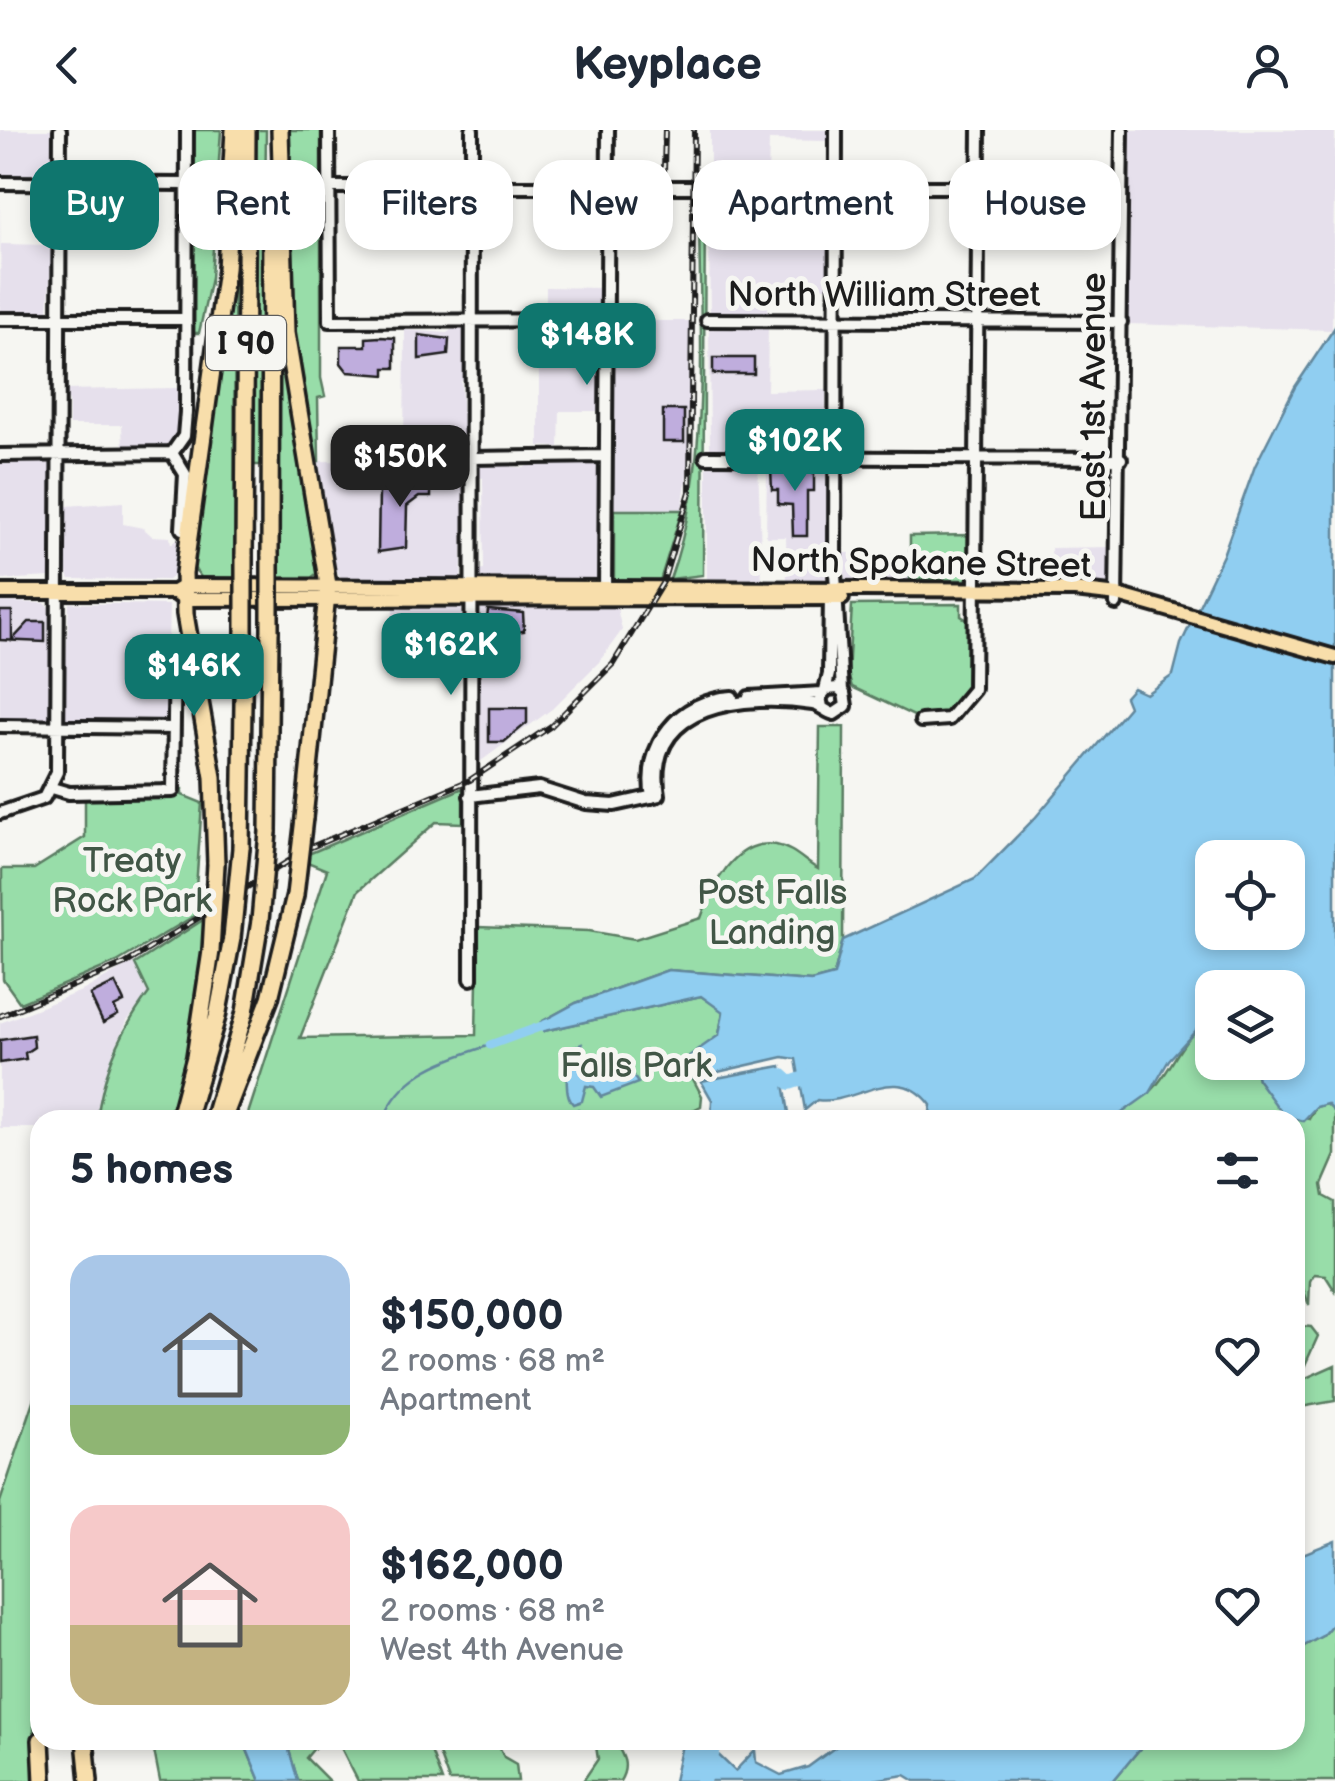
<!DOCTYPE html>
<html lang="en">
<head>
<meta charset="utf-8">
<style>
  :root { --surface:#fff; --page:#f2f2f3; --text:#1f2937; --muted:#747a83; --accent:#0f766e }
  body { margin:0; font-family:"Balsamiq Sans",sans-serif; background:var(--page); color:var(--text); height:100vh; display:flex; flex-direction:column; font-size:38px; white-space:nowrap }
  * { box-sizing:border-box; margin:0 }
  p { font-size:32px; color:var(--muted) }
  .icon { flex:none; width:55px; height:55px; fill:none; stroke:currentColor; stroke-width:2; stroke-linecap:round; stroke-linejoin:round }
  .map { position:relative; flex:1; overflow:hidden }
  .sheet { position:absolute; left:30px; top:980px; width:1275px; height:640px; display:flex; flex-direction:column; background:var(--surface); border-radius:30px; box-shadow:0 5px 15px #0003 }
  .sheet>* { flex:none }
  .guide { position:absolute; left:30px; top:30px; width:1275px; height:90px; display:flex; gap:20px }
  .controls { position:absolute; left:1195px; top:710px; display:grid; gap:20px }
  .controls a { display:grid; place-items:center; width:110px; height:110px; border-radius:20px; background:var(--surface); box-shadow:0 5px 15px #0003; font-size:50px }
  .price { position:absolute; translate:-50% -85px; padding:0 22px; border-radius:20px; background:var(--accent); color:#fff; font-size:32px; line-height:65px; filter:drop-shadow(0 2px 5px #0008) }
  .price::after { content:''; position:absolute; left:50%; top:60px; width:30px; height:22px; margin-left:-15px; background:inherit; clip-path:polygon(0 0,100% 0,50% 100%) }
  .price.on { background:#222; color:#fff }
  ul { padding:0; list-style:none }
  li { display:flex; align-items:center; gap:30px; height:250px; padding:0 40px }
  li span { display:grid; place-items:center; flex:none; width:280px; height:200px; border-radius:30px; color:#555 }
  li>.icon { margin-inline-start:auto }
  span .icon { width:120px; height:120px; fill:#fffc; stroke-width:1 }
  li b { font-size:42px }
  h2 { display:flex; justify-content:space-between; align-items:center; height:120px; padding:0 40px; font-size:42px }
  .tag { padding:0 35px; border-radius:30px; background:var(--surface); box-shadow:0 5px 15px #0003; font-size:35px; line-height:90px }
  .tag.on { background:var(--accent); color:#fff }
  header { display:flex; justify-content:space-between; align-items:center; height:130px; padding:0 40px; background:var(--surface); font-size:45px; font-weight:700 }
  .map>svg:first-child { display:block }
  .built { fill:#e6e0ec }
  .green { fill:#98dda9; stroke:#5a7c62; stroke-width:2.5 }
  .water { fill:#90cef1; stroke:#62879c; stroke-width:2.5; fill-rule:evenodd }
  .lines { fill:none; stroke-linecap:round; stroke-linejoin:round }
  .stream { stroke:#62879c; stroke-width:2.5 }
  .canal { stroke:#90cef1; stroke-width:9 }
  .river { stroke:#90cef1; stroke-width:14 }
  .building { fill:#bfaddd; stroke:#1c1c1c; stroke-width:2.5 }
  .minor-casing { stroke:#1c1c1c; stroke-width:18 }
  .major-casing { stroke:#1c1c1c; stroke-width:20 }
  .highway-casing { stroke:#1c1c1c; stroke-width:22 }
  .minor { stroke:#f6f6f2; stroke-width:10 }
  .major { stroke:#f8deab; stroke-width:12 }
  .highway { stroke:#f8deab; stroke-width:15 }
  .rail-casing { stroke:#1c1c1c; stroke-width:6 }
  .rail { stroke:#f6f6f2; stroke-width:2.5; stroke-dasharray:8; stroke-linecap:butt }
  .highway-bridge-casing { stroke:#1c1c1c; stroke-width:22; stroke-linecap:butt }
  .highway-bridge { stroke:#f8deab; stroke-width:15 }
  .labels { text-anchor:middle; stroke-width:10; stroke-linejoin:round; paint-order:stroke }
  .shield { fill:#f6f6f2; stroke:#5d5d5c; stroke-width:2.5 }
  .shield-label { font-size:32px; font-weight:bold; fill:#1c1c1c }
  .street-label { font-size:35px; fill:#1c1c1c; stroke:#f6f6f2 }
  .park-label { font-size:35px; fill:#415646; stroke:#f6f6f2 }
</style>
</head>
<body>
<header><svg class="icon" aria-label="back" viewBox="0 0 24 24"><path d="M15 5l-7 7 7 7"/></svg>Keyplace<svg class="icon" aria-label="person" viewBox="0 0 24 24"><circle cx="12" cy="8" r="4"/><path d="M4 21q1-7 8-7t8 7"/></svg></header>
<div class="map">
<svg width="1335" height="1651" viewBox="0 0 1335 1651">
  <rect width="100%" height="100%" fill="#f6f6f2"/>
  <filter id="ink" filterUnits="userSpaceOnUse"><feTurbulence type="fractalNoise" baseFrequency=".01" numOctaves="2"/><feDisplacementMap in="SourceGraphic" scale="20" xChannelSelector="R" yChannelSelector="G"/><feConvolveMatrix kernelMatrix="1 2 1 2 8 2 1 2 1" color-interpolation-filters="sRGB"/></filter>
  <g filter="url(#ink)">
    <path class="built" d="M0 0H54L51 47 0 48Z
      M710 0H829V11L769 10 768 48 710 49Z
      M1128 0H1335L1332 200 1128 194Z
      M1 63V114L52 115 48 183H0Z
      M709 103H829V157L768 158V187L710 186Z
      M546 157 601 158V181L582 186 546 183Z
      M614 191H689L688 337 682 380H614Z
      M458 195 466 203 465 250 461 251 464 320 440 322V316H409L408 323 404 322 405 200 447 203Z
      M596 195 600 201V281H560L559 317 539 316V200H582Z
      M709 195 768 196 767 261 826 260 825 319 710 320Z
      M178 258V297L172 312 161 318 123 320 122 295H69V271L61 260Z
      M46 330 51 335 50 447 0 450V334Z
      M315 331 396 332 397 338H422L424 332 461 337 466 345 461 450 342 449 333 435Z
      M535 331H590L598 336 600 445 596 452 486 451 478 445 477 441 484 440 483 348 478 347V339L485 333 524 338Z
      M758 331 762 453 707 457V332Z
      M811 332 828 341V449L826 454H787L786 407H766L767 335Z
      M123 372V394L143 398 152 406 170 407 171 414 185 403 180 440 168 450 70 449 66 440V376Z
      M1113 417 1108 459 1052 456 1051 418Z
      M842 423H910V452L846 456Z
      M0 472 45 473 50 479V592L0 590Z
      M69 473 169 475 166 590 63 591Z
      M393 473 462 475 463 535H392Z
      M616 474 622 500 599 532 552 579 477 634 481 476Z
      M134 832 149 863 127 891 114 921 97 990H40V998H0V893L84 860Z"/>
    <path class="green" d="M194 0H221L211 148 199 203H194Z
      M251 0H266L262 335H253Z
      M286 0H321V248L325 266 318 268 319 331H315L289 192Z
      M705 60 703 445 670 449C714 326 698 189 699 61Z
      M234 112 235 449 201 447 193 437Z
      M278 166 320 441 311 448H279Z
      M614 380H682L658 457 614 451Z
      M971 405V446L965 450 910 449V406Z
      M961 474V486L970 492 971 557 944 587H916L852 557 848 545 852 475Z
      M820 597H844L843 810 834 845 811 851 668 840 576 873 541 892 544 901 701 866 723 881 719 905 692 947 702 966 701 976 673 990H246L327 740 305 731 306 725 463 658V693L436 692 358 761 300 908 476 905 478 797 589 801 635 809 701 788C711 758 735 707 776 715 793 718 804 731 818 739Z
      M182 659V665L202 673 194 786 117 832 20 873 3 849 2 739H34L85 707V666Z
      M209 786 196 891 171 990H97C103 943 120 901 149 863L135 834Z
      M1212 893V932L1253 933 1257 949 1309 989 1316 977 1327 974 1335 982V1025L1322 1055 1324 1066 1335 1072V1161L1325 1145 1314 1144 1310 1151 1309 1175 1295 1137V990H1112C1120 975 1138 973 1150 962 1173 942 1181 901 1212 893Z
      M1301 1196 1311 1197 1318 1206 1301 1244 1306 1248 1335 1235V1271L1295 1278V1206Z
      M40 1253 33 1651H0V1372Z
      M1335 1491V1651H1113L1147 1610H1295V1521L1322 1506Z
      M152 1610H243L260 1651H160Z
      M286 1610H321L306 1628 329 1651H298Z
      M337 1610H427L442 1651H358Z
      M434 1610H496L504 1627 516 1634 518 1651H449Z
      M595 1610H614C623 1625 630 1635 620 1651H583L598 1629Z"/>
    <path class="water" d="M1335 197V982L1327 974 1316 977 1303 991 1284 986 1257 949 1253 933 1288 932V858H1212V893L1199 897 1169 930 1150 963 1112 990H929L931 975C896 930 856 976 817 970L805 980 796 929 783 927 692 948 689 926 719 905 723 882 701 866 544 901 541 892 576 873 668 840 811 851 834 845 843 810 975 749 1035 688 1129 577 1125 567 1133 558 1146 564 1173 545 1181 514 1223 425 1255 336 1295 257ZM1212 728H1288V802H1212Z
      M582 914 589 933 609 936 624 932 638 953 601 967 594 957 586 956 582 971 573 974C564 964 568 947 566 934L572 918Z
      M781 936 789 983 755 990H711L712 970 701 951Z
      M1335 1411V1491L1322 1506 1295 1521V1427Z
      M243 1610H286L298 1651H260Z
      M683 1610H703L735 1641 755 1620 756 1632 781 1645 808 1637 845 1610H1147L1113 1651H915L905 1645 866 1651H674Z"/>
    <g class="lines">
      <path class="stream" d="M578 979V990
        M383 990C402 942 444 931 490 915"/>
      <path class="canal" d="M490 915 553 892"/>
      <path class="river" d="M770 948 781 945 790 953 813 945
        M703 1651 717 1610"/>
    </g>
    <path class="building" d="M419 205 449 209 448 225 419 229Z
      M380 207 395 208V238H385V245L348 242 341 233V216H366V208Z
      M713 228H754V244H713Z
      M663 280H684V312H663Z
      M814 338V361H807V406H793L792 375 778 374V360H772L771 339Z
      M405 344H431V367H419L407 376 406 418 378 422 379 361H393Z
      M488 480 523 483 524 501 485 506Z
      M0 481H12V510L29 492H45V512L0 510Z
      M489 578H527V593L504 612H489Z
      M115 853 124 872 114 877 118 885 103 893 90 865Z
      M33 905 34 917 25 923 26 929 0 933V910Z"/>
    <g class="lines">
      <g class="minor-casing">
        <path id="minor" d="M329 0 330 191 608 190
          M836 0 835 443 842 561
          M0 53 187 54
          M329 57H1121
          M0 189H186
          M707 190 1121 192
          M172 323 184 306 186 282 187 0
          M172 323 185 344 182 399
          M0 325 172 323
          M706 327 1121 329
          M471 328 606 326
          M605 464 608 0
          M1116 474 1122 0
          M825 560 829 544 830 463
          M749 567 822 563
          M921 591 949 589 974 559 979 0
          M0 596 173 598
          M52 658 69 663 173 661 175 516
          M470 666 539 658 586 673 614 675 659 665C643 572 748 564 813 574 822 576 826 582 834 584L846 576 844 563 838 558 827 559 820 567 822 577
          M652 667C642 615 679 570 732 567
          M0 683 44 668 57 642 60 0
          M471 849 472 0"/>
      </g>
      <g class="major-casing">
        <path id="major" d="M0 462H174L184 456 1075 460 1118 465 1335 527
          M178 465 184 469 842 468"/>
      </g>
      <g class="highway-casing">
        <path id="highway" d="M280 0 286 203 328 455 304 688
          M244 426 247 0
          M270 426 271 75
          M268 702 270 501
          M241 718 244 501
          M216 734 213 647 185 484 184 443 226 139 234 0
          M180 984 195 927 211 821
          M187 990 217 887 232 808
          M213 990 245 882 260 791
          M223 990 270 868 295 765
          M41 1610 43 1651
          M85 1610 89 1651"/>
      </g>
      <use href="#minor" class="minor"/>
      <use href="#major" class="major"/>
      <use href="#highway" class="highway"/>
      <g class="rail-casing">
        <path id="rail" d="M664 41 665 0
          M0 886 125 834 311 717 470 650 551 596 613 534 663 452 690 362 694 0"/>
      </g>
      <use href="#rail" class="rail"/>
      <g class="highway-bridge-casing">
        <path id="highway-bridge" d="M244 426V501
          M270 426V501
          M295 765 304 688
          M260 791 268 702
          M232 808 241 718
          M211 821 216 734"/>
      </g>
      <use href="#highway-bridge" class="highway-bridge"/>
    </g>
  </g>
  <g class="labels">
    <rect class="shield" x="206" y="186" width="80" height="54" rx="8"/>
    <g class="shield-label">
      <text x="246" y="224">I 90</text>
    </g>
    <g class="street-label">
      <text x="884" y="176">North William Street</text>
      <text transform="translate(1093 267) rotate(-90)" y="12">East 1st Avenue</text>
      <text transform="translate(921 432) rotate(1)" y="12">North Spokane Street</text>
    </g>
    <g class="park-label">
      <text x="132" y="742">Treaty<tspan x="132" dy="40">Rock Park</tspan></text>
      <text x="772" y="774">Post Falls<tspan x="772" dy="40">Landing</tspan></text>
      <text x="636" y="947">Falls Park</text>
    </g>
  </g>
</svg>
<div class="controls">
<a><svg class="icon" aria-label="locate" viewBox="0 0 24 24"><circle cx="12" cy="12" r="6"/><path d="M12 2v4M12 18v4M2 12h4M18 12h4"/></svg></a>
<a><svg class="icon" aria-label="layers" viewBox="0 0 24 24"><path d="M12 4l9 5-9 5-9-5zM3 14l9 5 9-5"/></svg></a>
</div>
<b class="price" style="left:587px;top:258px">$148K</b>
<b class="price" style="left:795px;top:364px">$102K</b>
<b class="price on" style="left:400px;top:380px">$150K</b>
<b class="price" style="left:451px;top:568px">$162K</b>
<b class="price" style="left:194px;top:589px">$146K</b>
<div class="guide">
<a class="tag on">Buy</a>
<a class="tag">Rent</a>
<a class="tag">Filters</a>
<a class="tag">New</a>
<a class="tag">Apartment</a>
<a class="tag">House</a>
</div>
<section class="sheet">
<h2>5 homes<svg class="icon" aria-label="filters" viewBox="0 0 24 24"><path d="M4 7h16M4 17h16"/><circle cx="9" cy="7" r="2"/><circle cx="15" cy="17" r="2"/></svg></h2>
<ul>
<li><span style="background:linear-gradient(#a9c7e8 75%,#8fb573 0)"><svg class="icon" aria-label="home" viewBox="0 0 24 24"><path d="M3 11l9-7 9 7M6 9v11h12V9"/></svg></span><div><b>$150,000</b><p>2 rooms · 68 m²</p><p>Apartment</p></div><svg class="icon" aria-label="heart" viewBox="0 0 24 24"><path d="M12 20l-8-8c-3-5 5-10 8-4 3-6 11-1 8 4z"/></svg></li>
<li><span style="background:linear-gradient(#f6c9c9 60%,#c2b280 0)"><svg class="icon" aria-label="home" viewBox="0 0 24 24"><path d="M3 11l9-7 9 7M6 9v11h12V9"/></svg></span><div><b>$162,000</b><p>2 rooms · 68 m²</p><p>West 4th Avenue</p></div><svg class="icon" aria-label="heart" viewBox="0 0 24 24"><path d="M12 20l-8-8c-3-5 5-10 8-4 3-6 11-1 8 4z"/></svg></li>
</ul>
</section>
</div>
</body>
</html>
